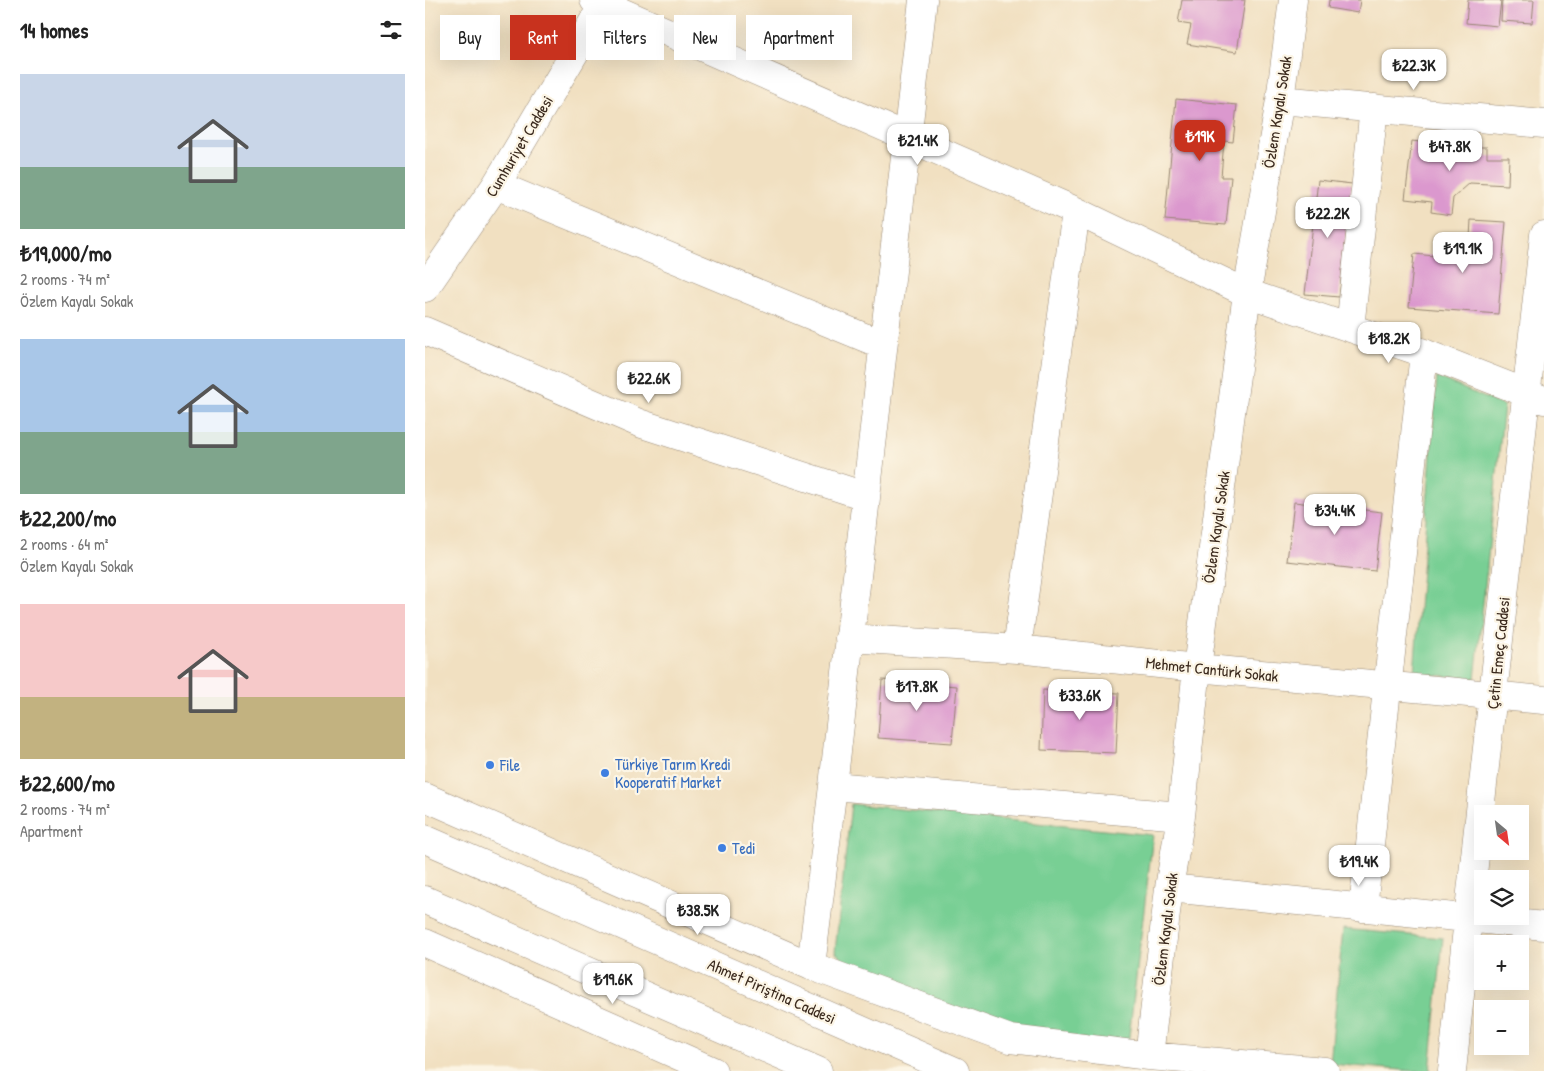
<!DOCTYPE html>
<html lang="en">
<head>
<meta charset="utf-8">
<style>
  :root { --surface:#fff; --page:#f2f2f2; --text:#222; --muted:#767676; --accent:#c8321e }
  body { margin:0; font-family:"Patrick Hand",sans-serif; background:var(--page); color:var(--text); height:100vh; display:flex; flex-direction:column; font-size:19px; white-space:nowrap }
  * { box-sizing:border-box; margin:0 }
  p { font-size:16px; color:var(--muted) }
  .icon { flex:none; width:28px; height:28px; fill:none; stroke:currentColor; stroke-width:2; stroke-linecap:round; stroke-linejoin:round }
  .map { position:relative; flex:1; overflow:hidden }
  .panel { display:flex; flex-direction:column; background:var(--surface); width:425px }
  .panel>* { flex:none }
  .banner { position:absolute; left:15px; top:15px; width:475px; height:45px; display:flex; gap:10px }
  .needle { width:32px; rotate:151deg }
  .fabs { position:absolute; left:1049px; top:805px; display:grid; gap:10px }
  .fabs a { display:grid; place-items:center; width:55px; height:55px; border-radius:0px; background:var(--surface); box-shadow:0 5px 20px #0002; font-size:25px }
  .price { position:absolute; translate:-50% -42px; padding:0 11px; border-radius:10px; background:#fff; color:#222; font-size:16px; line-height:32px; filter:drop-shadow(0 1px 2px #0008) }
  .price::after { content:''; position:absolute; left:50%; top:30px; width:15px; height:11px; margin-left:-8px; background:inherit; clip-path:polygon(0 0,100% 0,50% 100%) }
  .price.on { background:var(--accent); color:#fff }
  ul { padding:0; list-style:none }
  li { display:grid; align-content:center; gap:10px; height:265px; padding:0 20px }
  li span { display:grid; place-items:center; height:155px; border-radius:0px; color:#555 }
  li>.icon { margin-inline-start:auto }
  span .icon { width:90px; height:90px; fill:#fffc; stroke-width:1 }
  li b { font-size:21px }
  h2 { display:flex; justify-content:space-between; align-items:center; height:60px; padding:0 20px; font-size:21px }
  .pill { padding:0 18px; border-radius:0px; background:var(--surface); box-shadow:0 5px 20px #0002; font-size:18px; line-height:45px }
  .pill.on { background:var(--accent); color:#fff }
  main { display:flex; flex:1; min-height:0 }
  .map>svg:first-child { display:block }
  .green { fill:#78cf94; stroke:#5a7c59 }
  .building { fill:#db98ce }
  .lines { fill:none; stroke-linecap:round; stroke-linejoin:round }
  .minor-casing { stroke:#968570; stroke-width:29 }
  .minor { stroke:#fff; stroke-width:28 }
  .shop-dot { fill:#3f7fe0; stroke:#fcf5e5; stroke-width:2 }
  .labels { text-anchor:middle; stroke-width:4.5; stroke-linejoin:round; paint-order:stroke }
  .street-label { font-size:16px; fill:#3b2a1e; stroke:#fcf5e5 }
  .shop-label { font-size:16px; fill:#366cbe; stroke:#fcf5e5; text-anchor:start }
</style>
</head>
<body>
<main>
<section class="panel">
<h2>14 homes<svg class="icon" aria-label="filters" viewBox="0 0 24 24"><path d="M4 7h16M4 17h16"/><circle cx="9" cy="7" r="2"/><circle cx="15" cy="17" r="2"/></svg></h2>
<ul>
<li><span style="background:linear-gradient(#c9d6e8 60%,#7fa58c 0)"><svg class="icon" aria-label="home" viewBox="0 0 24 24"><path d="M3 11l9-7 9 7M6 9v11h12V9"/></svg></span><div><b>₺19,000/mo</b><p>2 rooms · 74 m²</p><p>Özlem Kayalı Sokak</p></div></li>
<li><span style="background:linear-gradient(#a9c7e8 60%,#7fa58c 0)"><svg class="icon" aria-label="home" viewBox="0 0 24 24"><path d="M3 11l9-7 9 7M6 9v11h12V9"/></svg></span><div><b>₺22,200/mo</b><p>2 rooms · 64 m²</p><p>Özlem Kayalı Sokak</p></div></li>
<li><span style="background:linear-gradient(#f6c9c9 60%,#c2b280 0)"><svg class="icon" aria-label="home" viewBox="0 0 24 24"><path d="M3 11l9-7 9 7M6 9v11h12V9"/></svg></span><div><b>₺22,600/mo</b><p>2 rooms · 74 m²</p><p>Apartment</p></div></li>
</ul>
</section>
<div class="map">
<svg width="1119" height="1071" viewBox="0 0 1119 1071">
  <rect width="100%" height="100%" fill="#fcf5e5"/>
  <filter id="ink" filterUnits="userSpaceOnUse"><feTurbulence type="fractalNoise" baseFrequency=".02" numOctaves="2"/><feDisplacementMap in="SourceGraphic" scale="10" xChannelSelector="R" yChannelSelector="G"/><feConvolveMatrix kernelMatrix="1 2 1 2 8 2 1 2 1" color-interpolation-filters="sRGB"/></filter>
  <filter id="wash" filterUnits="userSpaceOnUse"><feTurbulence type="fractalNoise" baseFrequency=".0096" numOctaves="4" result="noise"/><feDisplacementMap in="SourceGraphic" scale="20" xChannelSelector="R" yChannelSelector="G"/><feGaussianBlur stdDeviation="1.12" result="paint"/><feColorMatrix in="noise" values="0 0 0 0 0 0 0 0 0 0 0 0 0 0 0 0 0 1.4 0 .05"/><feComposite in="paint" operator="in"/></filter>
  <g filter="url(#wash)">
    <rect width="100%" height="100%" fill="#f1e0c1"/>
    <path class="green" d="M1012 377 1079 406 1050 679 989 673Z
      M426 804 728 835 703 1045 576 1029 423 964 410 952Z
      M918 929 1018 938 1005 1071H988L905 1064Z"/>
    <g id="blocks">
      <path class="building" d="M757 0H820L812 52 762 44 766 25 753 23Z
        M904 0H935L933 13 903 8Z
        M1043 0H1076L1073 26 1041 23Z
        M1077 0H1109L1107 23 1076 21Z
        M751 99 812 105 808 142 799 141 796 177H806L801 225 740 220Z
        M1012 137 1032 140 1037 147H1062V157H1084L1083 185 1045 183 1028 198 1026 215 1006 212 1007 202 980 199 987 141 1011 144Z
        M893 180 927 184 914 297 880 294Z
        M1046 220 1081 222 1073 314 984 307 989 254 1020 257 1045 238Z
        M869 502 957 512 950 571 862 561Z
        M457 680 532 686 527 743 453 738Z
        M618 690 694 693 691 753 616 750Z"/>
    </g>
  </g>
  <g filter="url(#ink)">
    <use href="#blocks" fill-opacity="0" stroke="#968570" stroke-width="1"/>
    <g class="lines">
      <g class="minor-casing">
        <path id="minor" d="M169 0 651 211 822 293 999 353 1119 400
          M855 100 1119 124
          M71 185 458 345
          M0 288 71 185 181 0
          M925 328 949 108
          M0 331 214 423 440 496
          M424 638 592 649 772 668 1119 700
          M592 649 651 211
          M408 786 756 816
          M0 797 386 966 585 1039 724 1056 900 1071
          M0 839 530 1071
          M744 888 1119 926
          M0 900 393 1071
          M938 908 999 353
          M0 943 288 1071
          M386 966 408 786 498 0
          M724 1056 744 888 756 816 772 668 822 293 855 100 868 0
          M1027 1071 1043 919 1119 235"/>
      </g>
      <use href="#minor" class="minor"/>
    </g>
  </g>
  <g class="shop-dot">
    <circle cx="65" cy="765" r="5"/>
    <circle cx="180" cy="773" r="5"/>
    <circle cx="297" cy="848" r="5"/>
  </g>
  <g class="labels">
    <g class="street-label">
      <text transform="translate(852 112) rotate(-81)" y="6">Özlem Kayalı Sokak</text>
      <text transform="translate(94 146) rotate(-59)" y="6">Cumhuriyet Caddesi</text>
      <text transform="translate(791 527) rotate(-82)" y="6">Özlem Kayalı Sokak</text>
      <text transform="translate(1073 653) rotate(-84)" y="6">Çetin Emeç Caddesi</text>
      <text transform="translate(787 669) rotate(6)" y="6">Mehmet Cantürk Sokak</text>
      <text transform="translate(740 929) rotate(-83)" y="6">Özlem Kayalı Sokak</text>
      <text transform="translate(347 991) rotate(24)" y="6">Ahmet Piriştina Caddesi</text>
    </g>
    <g class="shop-label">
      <text x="190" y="770">Türkiye Tarım Kredi<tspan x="190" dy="18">Kooperatif Market</tspan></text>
      <text x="75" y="771">File</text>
      <text x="307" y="854">Tedi</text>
    </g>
  </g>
</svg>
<div class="fabs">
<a><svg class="needle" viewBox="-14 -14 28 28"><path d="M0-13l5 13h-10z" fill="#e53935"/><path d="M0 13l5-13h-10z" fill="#767676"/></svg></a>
<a><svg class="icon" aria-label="layers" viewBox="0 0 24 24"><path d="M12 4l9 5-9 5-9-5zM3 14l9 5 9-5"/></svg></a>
<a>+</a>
<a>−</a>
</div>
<b class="price" style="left:989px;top:91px">₺22.3K</b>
<b class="price on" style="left:775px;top:162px">₺19K</b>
<b class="price" style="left:493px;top:166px">₺21.4K</b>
<b class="price" style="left:1025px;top:172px">₺47.8K</b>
<b class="price" style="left:903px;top:239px">₺22.2K</b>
<b class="price" style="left:1038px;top:274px">₺19.1K</b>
<b class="price" style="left:964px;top:364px">₺18.2K</b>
<b class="price" style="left:224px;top:404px">₺22.6K</b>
<b class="price" style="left:910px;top:536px">₺34.4K</b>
<b class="price" style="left:492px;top:712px">₺17.8K</b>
<b class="price" style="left:655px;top:721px">₺33.6K</b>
<b class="price" style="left:934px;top:887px">₺19.4K</b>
<b class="price" style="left:273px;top:936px">₺38.5K</b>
<b class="price" style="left:188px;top:1005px">₺19.6K</b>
<div class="banner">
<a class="pill">Buy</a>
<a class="pill on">Rent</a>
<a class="pill">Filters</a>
<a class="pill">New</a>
<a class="pill">Apartment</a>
</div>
</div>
</main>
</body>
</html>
